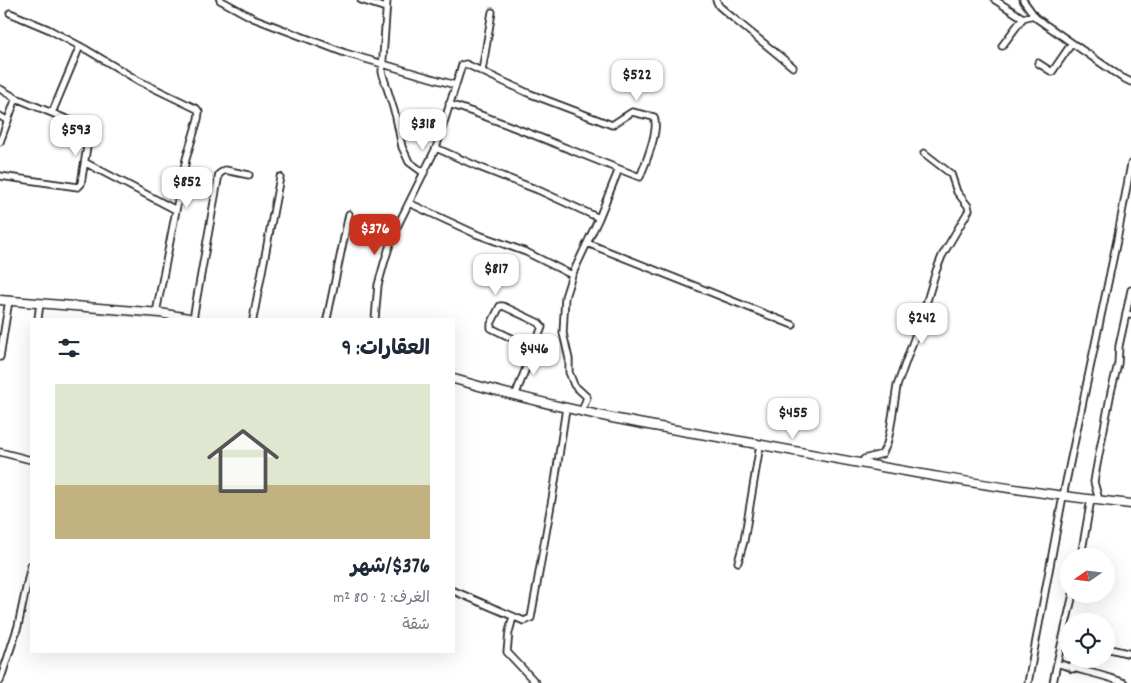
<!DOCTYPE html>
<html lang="ar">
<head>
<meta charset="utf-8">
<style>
  :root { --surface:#fff; --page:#f6f6f7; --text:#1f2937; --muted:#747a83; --line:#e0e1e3; --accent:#c8321e }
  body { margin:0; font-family:Dekko,"Playpen Sans Arabic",sans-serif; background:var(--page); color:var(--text); direction:rtl; height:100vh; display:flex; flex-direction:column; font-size:19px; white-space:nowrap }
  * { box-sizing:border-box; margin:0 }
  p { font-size:16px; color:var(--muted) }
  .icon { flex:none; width:28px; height:28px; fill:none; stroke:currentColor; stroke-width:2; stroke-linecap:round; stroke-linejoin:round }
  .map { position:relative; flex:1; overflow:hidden; direction:ltr }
  .side { position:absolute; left:30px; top:318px; width:425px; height:335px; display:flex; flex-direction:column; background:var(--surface); border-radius:0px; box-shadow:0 5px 20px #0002; direction:rtl }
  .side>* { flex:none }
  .needle { width:32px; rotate:256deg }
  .buttons { position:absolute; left:1060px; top:548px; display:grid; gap:10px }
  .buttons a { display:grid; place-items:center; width:55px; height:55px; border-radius:50%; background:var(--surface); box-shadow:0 5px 20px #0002; font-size:25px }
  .price { position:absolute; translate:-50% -42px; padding:0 11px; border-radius:10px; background:#fff; color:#222; font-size:16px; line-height:32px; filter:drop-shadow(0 1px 2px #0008) }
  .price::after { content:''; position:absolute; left:50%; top:30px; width:15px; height:11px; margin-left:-8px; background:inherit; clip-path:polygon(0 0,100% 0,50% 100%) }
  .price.active { background:var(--accent); color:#fff }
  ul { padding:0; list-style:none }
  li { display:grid; align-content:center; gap:10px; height:265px; padding:0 25px }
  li+li { border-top:1px solid var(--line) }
  li span { display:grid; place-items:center; height:155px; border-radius:0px; color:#555 }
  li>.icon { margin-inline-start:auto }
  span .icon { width:90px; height:90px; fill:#fffc; stroke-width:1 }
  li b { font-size:21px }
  h2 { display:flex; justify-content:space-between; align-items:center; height:60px; padding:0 25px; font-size:21px }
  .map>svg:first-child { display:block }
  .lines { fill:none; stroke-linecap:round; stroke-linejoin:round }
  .street-casing { stroke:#2b2b2b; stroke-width:9 }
  .secondary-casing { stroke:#2b2b2b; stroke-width:11 }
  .street { stroke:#fff; stroke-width:5.5 }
  .secondary { stroke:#fff; stroke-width:8 }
</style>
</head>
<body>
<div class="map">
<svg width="1131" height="683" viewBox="0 0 1131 683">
  <rect width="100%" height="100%" fill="#fff"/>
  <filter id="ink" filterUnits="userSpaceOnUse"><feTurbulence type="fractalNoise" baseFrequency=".02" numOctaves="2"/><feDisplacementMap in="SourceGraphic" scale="10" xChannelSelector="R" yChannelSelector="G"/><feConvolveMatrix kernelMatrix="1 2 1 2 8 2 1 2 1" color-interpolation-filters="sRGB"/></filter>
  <g filter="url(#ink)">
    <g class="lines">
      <g class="street-casing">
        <path id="street" d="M220 0 253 18 345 53 455 85
          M361 0 386 8
          M387 0 382 72 396 117 402 147 409 162 424 173
          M716 0 719 6 733 18 793 67
          M995 0 1023 18 1033 15
          M1023 0 1036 18 1121 77 1131 82
          M10 13 48 29 87 50 139 81 197 109 199 112 198 119 186 159 156 313
          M1002 46 1023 18
          M1038 63 1052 72 1072 43
          M482 71 492 12
          M0 89 16 98 88 128 89 134 81 184 78 187 0 176
          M52 113 80 46
          M0 116 8 121
          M0 142 16 98
          M436 148 479 167 538 190 599 218
          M86 163 176 210
          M409 203 476 234 526 252 572 275
          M587 243 793 325
          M1126 314 1131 290
          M38 319 40 303
          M193 319 219 174 225 170 249 175
          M253 319 280 177
          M327 319 349 214
          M375 319 378 285 385 260 393 235 436 148 462 65 466 64 528 93 612 125 632 112 654 117C660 130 645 164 640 177 576 153 514 125 449 104
          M0 357 9 300
          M515 396 542 327 539 323 503 306H500L491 324V328L534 349
          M582 411 587 397 574 385 569 372V359L563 333 565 297 572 275 599 218 619 169
          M0 452 31 460
          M862 464 864 459 882 454 887 444 890 431 897 386 923 314 936 271 942 256 969 210 968 206 957 192 951 174 924 153
          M1099 500 1094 482 1096 470 1111 392 1118 364 1119 346 1126 314 1131 315
          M1081 556 1091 499
          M738 562 744 541 760 445
          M454 591 524 621 531 618 555 482 566 408
          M1073 594 1057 663C1079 671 1103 674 1124 683
          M513 617 509 632 507 652 536 683
          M1106 648 1131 654
          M1072 669 1074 659
          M0 681 18 626 31 565
          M1028 683 1063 496 1117 240 1131 164
          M1053 683 1057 663"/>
      </g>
      <g class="secondary-casing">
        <path id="secondary" d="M0 300 160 313 194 319
          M454 379C506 394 559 407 612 418 656 427 701 434 746 442 874 466 1001 490 1131 504"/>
      </g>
      <use href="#street" class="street"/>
      <use href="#secondary" class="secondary"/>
    </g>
  </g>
</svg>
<div class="buttons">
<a><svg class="needle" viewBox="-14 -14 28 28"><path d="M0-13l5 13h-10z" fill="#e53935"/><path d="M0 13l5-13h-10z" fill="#747a83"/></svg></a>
<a><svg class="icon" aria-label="locate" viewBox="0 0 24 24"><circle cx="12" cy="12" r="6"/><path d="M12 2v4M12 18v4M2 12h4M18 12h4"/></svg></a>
</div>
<b class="price" style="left:637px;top:102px">$522</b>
<b class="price" style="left:423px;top:151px">$318</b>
<b class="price" style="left:76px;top:157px">$593</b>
<b class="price" style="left:187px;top:209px">$852</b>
<b class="price active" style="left:375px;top:256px">$376</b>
<b class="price" style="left:496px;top:296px">$817</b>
<b class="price" style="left:922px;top:345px">$242</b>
<b class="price" style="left:534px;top:376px">$446</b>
<b class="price" style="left:793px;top:440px">$455</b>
<section class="side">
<h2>العقارات: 9<svg class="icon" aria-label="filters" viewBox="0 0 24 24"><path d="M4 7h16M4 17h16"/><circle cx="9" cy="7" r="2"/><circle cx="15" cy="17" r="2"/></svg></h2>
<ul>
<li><span style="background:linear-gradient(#dfe7d0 65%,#c2b280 0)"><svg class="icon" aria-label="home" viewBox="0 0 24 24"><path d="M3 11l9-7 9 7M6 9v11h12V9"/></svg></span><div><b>$376/شهر</b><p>الغرف: 2 · 80 m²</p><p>شقة</p></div></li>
</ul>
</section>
</div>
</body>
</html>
